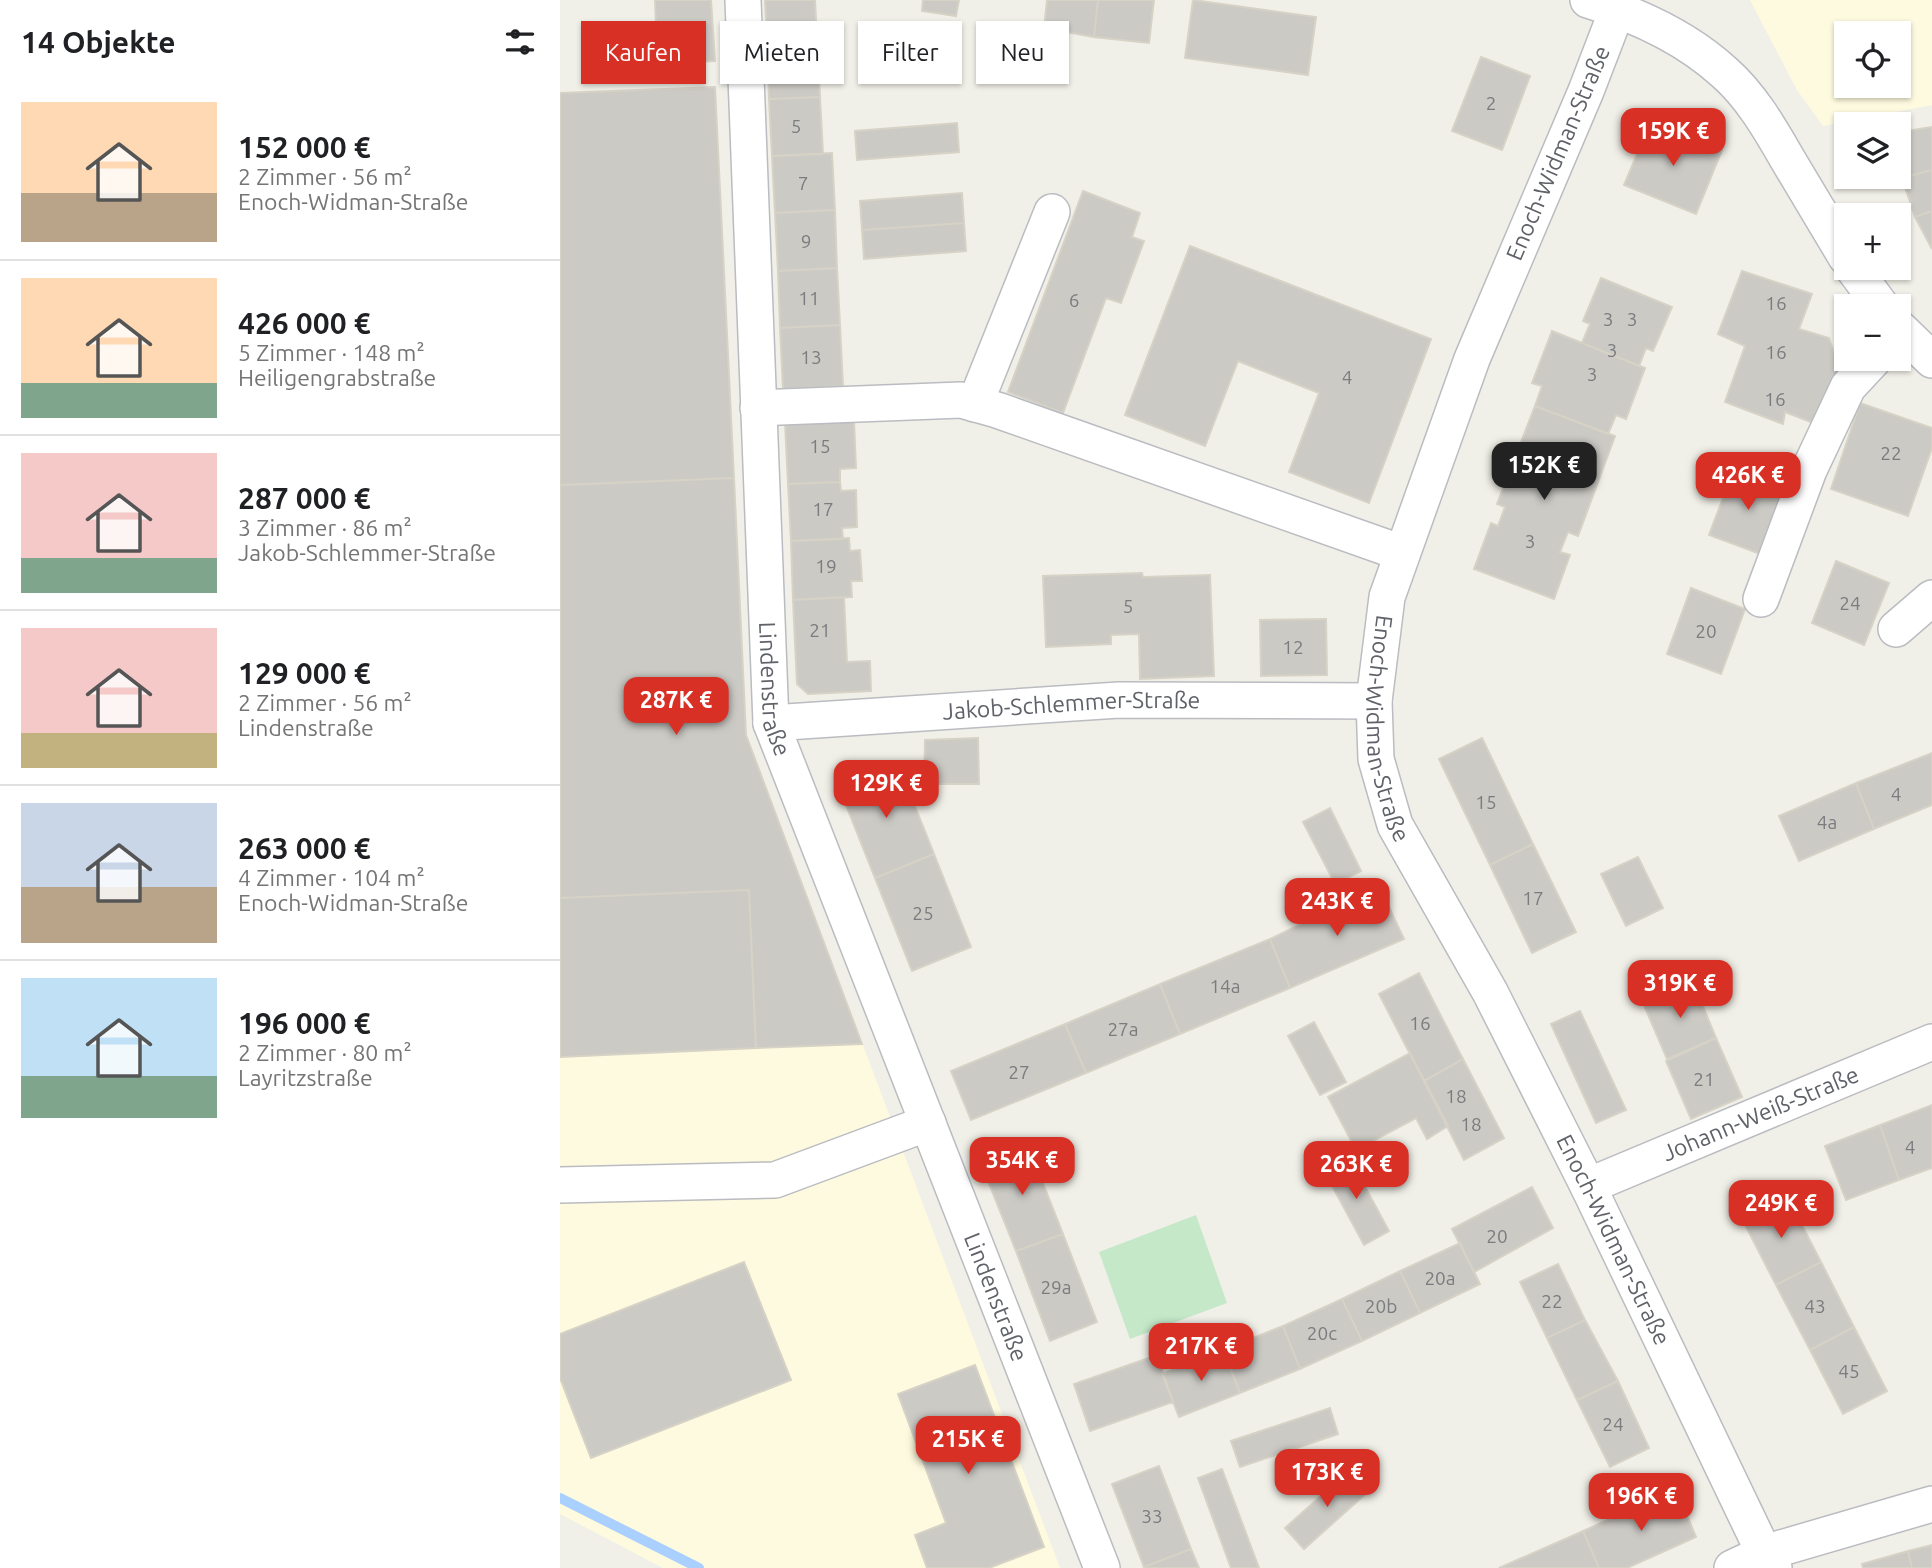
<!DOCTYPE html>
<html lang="de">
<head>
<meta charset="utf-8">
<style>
  :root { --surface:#fff; --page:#f6f6f6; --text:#202124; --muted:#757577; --line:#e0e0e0; --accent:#d93025 }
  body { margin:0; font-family:Ubuntu,sans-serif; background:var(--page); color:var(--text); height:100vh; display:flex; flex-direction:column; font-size:26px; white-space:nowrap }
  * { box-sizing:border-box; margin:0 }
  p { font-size:23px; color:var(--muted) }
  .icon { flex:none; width:38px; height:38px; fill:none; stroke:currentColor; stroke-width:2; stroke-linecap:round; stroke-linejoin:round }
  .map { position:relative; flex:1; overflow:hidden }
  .panel { display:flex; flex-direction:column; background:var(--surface); width:560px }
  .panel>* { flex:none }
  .guide { position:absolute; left:21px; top:21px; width:665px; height:63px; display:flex; gap:14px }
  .tools { position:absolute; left:1274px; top:21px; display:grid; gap:14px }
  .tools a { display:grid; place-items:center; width:77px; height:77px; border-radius:0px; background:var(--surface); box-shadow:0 2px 5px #0004; font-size:35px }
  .price { position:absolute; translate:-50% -60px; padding:0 16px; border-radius:14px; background:var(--accent); color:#fff; font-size:23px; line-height:46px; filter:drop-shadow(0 2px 4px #0008) }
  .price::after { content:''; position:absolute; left:50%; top:42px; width:21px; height:16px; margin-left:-10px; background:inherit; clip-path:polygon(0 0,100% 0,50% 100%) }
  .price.active { background:#222; color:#fff }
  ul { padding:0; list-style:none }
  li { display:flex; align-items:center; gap:21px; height:175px; padding:0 21px }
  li+li { border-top:2px solid var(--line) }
  li span { display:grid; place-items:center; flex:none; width:196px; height:140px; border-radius:0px; color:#555 }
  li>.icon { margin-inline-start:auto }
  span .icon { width:84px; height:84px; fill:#fffc; stroke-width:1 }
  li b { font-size:30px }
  h2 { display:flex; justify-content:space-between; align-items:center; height:84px; padding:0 21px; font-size:30px }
  .pill { padding:0 24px; border-radius:0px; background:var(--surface); box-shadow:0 2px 5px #0004; font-size:24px; line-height:63px }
  .pill.active { background:var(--accent); color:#fff }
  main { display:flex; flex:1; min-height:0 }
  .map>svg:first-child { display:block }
  .commercial { fill:#fefadf; fill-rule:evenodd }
  .green { fill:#c5e8c9 }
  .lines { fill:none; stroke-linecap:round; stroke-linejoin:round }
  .stream { stroke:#aad0ff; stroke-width:10 }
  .building { fill:#cccac5; stroke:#d6d2c6; stroke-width:2 }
  .minor-casing { stroke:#babcc1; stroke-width:38 }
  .minor { stroke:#fff; stroke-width:35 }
  .labels { text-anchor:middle; stroke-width:5; stroke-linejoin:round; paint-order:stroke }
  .number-label { font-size:19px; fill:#7a7c7f }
  .street-label { font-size:23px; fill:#5f6268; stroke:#fff }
</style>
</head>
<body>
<main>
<section class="panel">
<h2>14 Objekte<svg class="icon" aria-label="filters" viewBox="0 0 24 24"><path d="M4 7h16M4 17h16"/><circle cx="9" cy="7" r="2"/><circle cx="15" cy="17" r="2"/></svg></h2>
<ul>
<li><span style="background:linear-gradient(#ffd9b3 65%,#b9a48a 0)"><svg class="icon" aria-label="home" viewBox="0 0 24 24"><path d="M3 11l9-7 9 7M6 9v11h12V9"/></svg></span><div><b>152 000 €</b><p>2 Zimmer · 56 m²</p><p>Enoch-Widman-Straße</p></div></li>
<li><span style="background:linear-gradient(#ffd9b3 75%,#7fa58c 0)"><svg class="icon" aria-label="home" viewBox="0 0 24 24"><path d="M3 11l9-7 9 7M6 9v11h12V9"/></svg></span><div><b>426 000 €</b><p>5 Zimmer · 148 m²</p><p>Heiligengrabstraße</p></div></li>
<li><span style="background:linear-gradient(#f6c9c9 75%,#7fa58c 0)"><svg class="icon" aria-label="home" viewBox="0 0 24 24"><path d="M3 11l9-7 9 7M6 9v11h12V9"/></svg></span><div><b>287 000 €</b><p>3 Zimmer · 86 m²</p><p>Jakob-Schlemmer-Straße</p></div></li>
<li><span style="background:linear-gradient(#f6c9c9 75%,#c2b280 0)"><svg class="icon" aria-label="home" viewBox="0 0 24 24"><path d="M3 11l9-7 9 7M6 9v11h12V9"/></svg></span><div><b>129 000 €</b><p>2 Zimmer · 56 m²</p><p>Lindenstraße</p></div></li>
<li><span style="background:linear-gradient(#c9d6e8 60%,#b9a48a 0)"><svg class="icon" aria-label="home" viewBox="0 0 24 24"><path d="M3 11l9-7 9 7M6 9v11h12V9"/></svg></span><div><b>263 000 €</b><p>4 Zimmer · 104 m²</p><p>Enoch-Widman-Straße</p></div></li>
<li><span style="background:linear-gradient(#bfe0f5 70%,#7fa58c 0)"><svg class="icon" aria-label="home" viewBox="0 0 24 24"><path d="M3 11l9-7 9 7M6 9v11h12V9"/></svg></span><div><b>196 000 €</b><p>2 Zimmer · 80 m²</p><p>Layritzstraße</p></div></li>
</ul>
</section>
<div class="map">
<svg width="1372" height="1568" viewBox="0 0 1372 1568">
  <rect width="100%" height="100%" fill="#f1f0e8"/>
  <path class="commercial" d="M1190 0H1372V105L1263 126 1237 90ZM1286 33H1339V86H1286Z
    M155 87 186 735 500 1568H103L0 1514V93Z"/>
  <path class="green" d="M636 1215 667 1303 570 1339 539 1252Z"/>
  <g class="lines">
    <path class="stream" d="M0 1498 139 1568"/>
  </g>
  <path class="building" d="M95 0H151L155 61 91 64 89 27H96Z
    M205 0H255L257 39 207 42Z
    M363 0H399L396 16 362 11Z
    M487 0H538L534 37 484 28Z
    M538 0H594L589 43 534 37Z
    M633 0 756 17 748 75 625 58Z
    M257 39 260 97 209 99 207 42Z
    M921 57 970 76 942 150 892 131Z
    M155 87 174 478 0 485V93Z
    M260 97 263 154 212 156 209 99Z
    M1091 121 1162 150 1136 214 1064 185Z
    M397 123 399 152 297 160 295 131Z
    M1372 127V170L1342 178 1339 163V132Z
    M272 153 275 210 215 213 212 156Z
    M1372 170V211L1355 217 1342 178Z
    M523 191 580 213 572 237 584 241 561 303 546 298 503 413 448 392Z
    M402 193 404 223 302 230 300 201Z
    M275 210 277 268 218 271 215 213Z
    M1372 211V249L1355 217Z
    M404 223 406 251 304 259 302 230Z
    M630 246 871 339 809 503 729 472 759 393 678 361 645 446 565 415Z
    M277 268 280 325 220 328 218 271Z
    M1182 271 1252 294 1239 329 1269 338 1280 371 1261 426 1225 412 1223 424 1165 402 1185 346 1158 334Z
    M1041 278 1112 307 1093 351 1086 348 1079 366 1022 343 1030 324 1023 321Z
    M280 325 283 386 223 389 220 328Z
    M992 331 1085 368 1066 419 1056 415 1048 434 975 406 982 386 972 383Z
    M1300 403 1372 428V448L1348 516 1271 489Z
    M975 406 1055 436 1018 536 1008 532 1000 552 1010 555 994 599 914 569 931 523 938 526 945 507 937 504Z
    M294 420 296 468 280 469V482L228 484 225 423Z
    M1174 469 1228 490 1203 555 1149 535Z
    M174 478 186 735 302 1044 196 1048 189 890 0 898V485Z
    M280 482 281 491 296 490 297 527 282 528 283 539 231 541 228 484Z
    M289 538 290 551 300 550 302 581H291L292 597 233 600 231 541Z
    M1276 561 1329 583 1304 645 1252 623Z
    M582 573 583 577 650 575 654 676 580 679 579 634 551 635V644L486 647 483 576Z
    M1131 588 1185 609 1161 674 1107 654Z
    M284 597 287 662 310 661 311 691 248 694 237 684 233 600Z
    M766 619 767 675 701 676 700 620Z
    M418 738 419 784H364L365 740Z
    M922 738 973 844 930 865 879 759Z
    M1372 753V805L1314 829 1296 783Z
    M337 761 374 854 315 878 278 785Z
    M1296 783 1314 829 1239 861 1219 816Z
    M770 808 801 871 775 884 743 822Z
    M973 844 1016 932 972 953 930 865Z
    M374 854 411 947 352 971 315 878Z
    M1078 857 1103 908 1066 926 1041 874Z
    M819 886 844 939 730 988 710 939Z
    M189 890 196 1048 0 1057V898Z
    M710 939 730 988 620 1034 600 984Z
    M859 973 903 1059 864 1081 819 994Z
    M1133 982 1156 1038 1107 1059 1083 1003Z
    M600 984 620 1034 526 1073 505 1024Z
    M1020 1011 1066 1110 1036 1123 991 1024Z
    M754 1022 786 1082 760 1095 728 1036Z
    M505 1024 526 1073 411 1120 391 1071Z
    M1156 1038 1182 1097 1131 1119 1106 1061Z
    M850 1053 888 1126 867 1139 856 1118 796 1150 768 1097Z
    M903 1059 944 1138 904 1160 864 1081Z
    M1372 1105V1168L1339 1180 1320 1125Z
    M1320 1125 1339 1180 1286 1200 1265 1146Z
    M467 1143 503 1234 456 1251 420 1161Z
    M789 1157 829 1231 804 1245 764 1171Z
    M972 1187 993 1228 914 1272 892 1229Z
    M1226 1194 1261 1262 1216 1285 1181 1217Z
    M503 1234 537 1322 490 1341 456 1251Z
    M900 1243 920 1284 860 1313 840 1271Z
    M184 1262 231 1380 31 1458 0 1378V1334Z
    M1261 1262 1294 1327 1250 1350 1216 1285Z
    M998 1264 1025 1320 987 1338 960 1282Z
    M840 1271 860 1313 802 1341 782 1299Z
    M782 1299 802 1341 740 1369 723 1326Z
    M1025 1320 1058 1381 1017 1400 987 1338Z
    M723 1326 740 1369 680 1393 663 1350Z
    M1294 1327 1327 1391 1283 1414 1250 1350Z
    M663 1350 680 1393 619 1417 602 1374Z
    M597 1355 613 1402 530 1431 514 1384Z
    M415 1365 484 1547 429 1568H367L355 1535 386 1523 338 1394Z
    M1058 1381 1089 1448 1050 1467 1017 1400Z
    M770 1408 778 1434 680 1467 671 1441Z
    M599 1466 631 1549 584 1567 552 1484Z
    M662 1469 699 1568H671L638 1478Z
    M790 1470 809 1491 744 1549 725 1528Z
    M1116 1489 1136 1537 1067 1568H1039L1023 1531Z
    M1023 1531 1039 1568H939Z
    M1372 1545V1568H1352L1348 1551Z
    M631 1549 639 1568H585L584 1567Z
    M1348 1551 1352 1568H1303L1302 1564Z"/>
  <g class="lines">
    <g class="minor-casing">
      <g id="minor">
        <path id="s1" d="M183 0 211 723 542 1568"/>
        <path d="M1028 0C1077 15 1127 38 1165 73 1192 97 1210 129 1228 160 1247 192 1267 225 1286 257"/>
        <path id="s2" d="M1061 0 1026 91 912 359 827 597 814 701 816 759 835 825 930 992 1028 1186 1204 1553 1214 1568"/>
        <path d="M1293 268 1321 306"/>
        <path d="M1339 328 1372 360"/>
        <path d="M415 404 492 212"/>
        <path d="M198 408 401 400 437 410 842 553"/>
        <path d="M1201 599 1249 470 1288 387 1314 359"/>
        <path d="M1336 629 1372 598"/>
        <path id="s3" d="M211 723 559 700 814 701"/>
        <path d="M0 1185 215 1180 368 1123"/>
        <path id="s4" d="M1028 1186 1372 1042"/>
        <path d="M1172 1568 1204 1553 1372 1504"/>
      </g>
    </g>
    <use href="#minor" class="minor"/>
  </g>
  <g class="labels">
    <g class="number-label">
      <text x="931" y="110">2</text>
      <text x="236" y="133">5</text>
      <text x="243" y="190">7</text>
      <text x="246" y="248">9</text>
      <text x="249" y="305">11</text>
      <text x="514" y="307">6</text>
      <text x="1216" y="310">16</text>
      <text x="1048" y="326">3</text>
      <text x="1072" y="326">3</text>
      <text x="1052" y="357">3</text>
      <text x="1216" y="359">16</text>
      <text x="251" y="364">13</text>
      <text x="1032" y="381">3</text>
      <text x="787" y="384">4</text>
      <text x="1215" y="406">16</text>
      <text x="260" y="453">15</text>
      <text x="1331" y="460">22</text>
      <text x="263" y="516">17</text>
      <text x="970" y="548">3</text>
      <text x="266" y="573">19</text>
      <text x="1290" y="610">24</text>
      <text x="568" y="613">5</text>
      <text x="260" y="637">21</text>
      <text x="1146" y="638">20</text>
      <text x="733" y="654">12</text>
      <text x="1336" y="801">4</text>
      <text x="926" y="809">15</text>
      <text x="1267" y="829">4a</text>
      <text x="973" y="905">17</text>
      <text x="363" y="920">25</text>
      <text x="665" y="993">14a</text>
      <text x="860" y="1030">16</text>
      <text x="563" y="1036">27a</text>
      <text x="459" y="1079">27</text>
      <text x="1144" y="1086">21</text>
      <text x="896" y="1103">18</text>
      <text x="911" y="1131">18</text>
      <text x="1350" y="1154">4</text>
      <text x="937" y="1243">20</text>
      <text x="880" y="1285">20a</text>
      <text x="496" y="1294">29a</text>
      <text x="992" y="1308">22</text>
      <text x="821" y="1313">20b</text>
      <text x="1255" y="1313">43</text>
      <text x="762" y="1340">20c</text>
      <text x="1289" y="1378">45</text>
      <text x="1053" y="1431">24</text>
      <text x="592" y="1523">33</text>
    </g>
    <g class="street-label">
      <text transform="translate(998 153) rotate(-67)" y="8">Enoch-Widman-Straße</text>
      <text dy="8" stroke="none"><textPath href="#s1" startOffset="690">Lindenstraße</textPath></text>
      <text dy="8" stroke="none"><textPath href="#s3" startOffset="301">Jakob-Schlemmer-Straße</textPath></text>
      <text dy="8" stroke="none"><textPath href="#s2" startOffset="775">Enoch-Widman-Straße</textPath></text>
      <text dy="8" stroke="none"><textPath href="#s4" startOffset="187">Johann-Weiß-Straße</textPath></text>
      <text dy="8" stroke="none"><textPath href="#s2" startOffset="1342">Enoch-Widman-Straße</textPath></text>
      <text dy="8" stroke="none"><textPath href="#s1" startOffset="1340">Lindenstraße</textPath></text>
    </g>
  </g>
</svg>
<div class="tools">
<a><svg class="icon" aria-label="locate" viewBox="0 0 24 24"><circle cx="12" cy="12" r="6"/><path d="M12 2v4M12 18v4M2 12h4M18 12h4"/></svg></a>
<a><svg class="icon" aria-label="layers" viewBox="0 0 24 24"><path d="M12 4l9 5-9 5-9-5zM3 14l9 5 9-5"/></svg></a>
<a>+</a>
<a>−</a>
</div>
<b class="price" style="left:1113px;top:168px">159K €</b>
<b class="price active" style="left:984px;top:502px">152K €</b>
<b class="price" style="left:1188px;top:512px">426K €</b>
<b class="price" style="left:116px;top:737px">287K €</b>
<b class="price" style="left:326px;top:820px">129K €</b>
<b class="price" style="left:777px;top:938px">243K €</b>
<b class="price" style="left:1120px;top:1020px">319K €</b>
<b class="price" style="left:462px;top:1197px">354K €</b>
<b class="price" style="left:796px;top:1201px">263K €</b>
<b class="price" style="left:1221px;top:1240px">249K €</b>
<b class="price" style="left:641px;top:1383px">217K €</b>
<b class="price" style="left:408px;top:1476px">215K €</b>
<b class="price" style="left:767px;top:1509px">173K €</b>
<b class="price" style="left:1081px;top:1533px">196K €</b>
<div class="guide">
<a class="pill active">Kaufen</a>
<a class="pill">Mieten</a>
<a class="pill">Filter</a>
<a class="pill">Neu</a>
</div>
</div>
</main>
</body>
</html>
